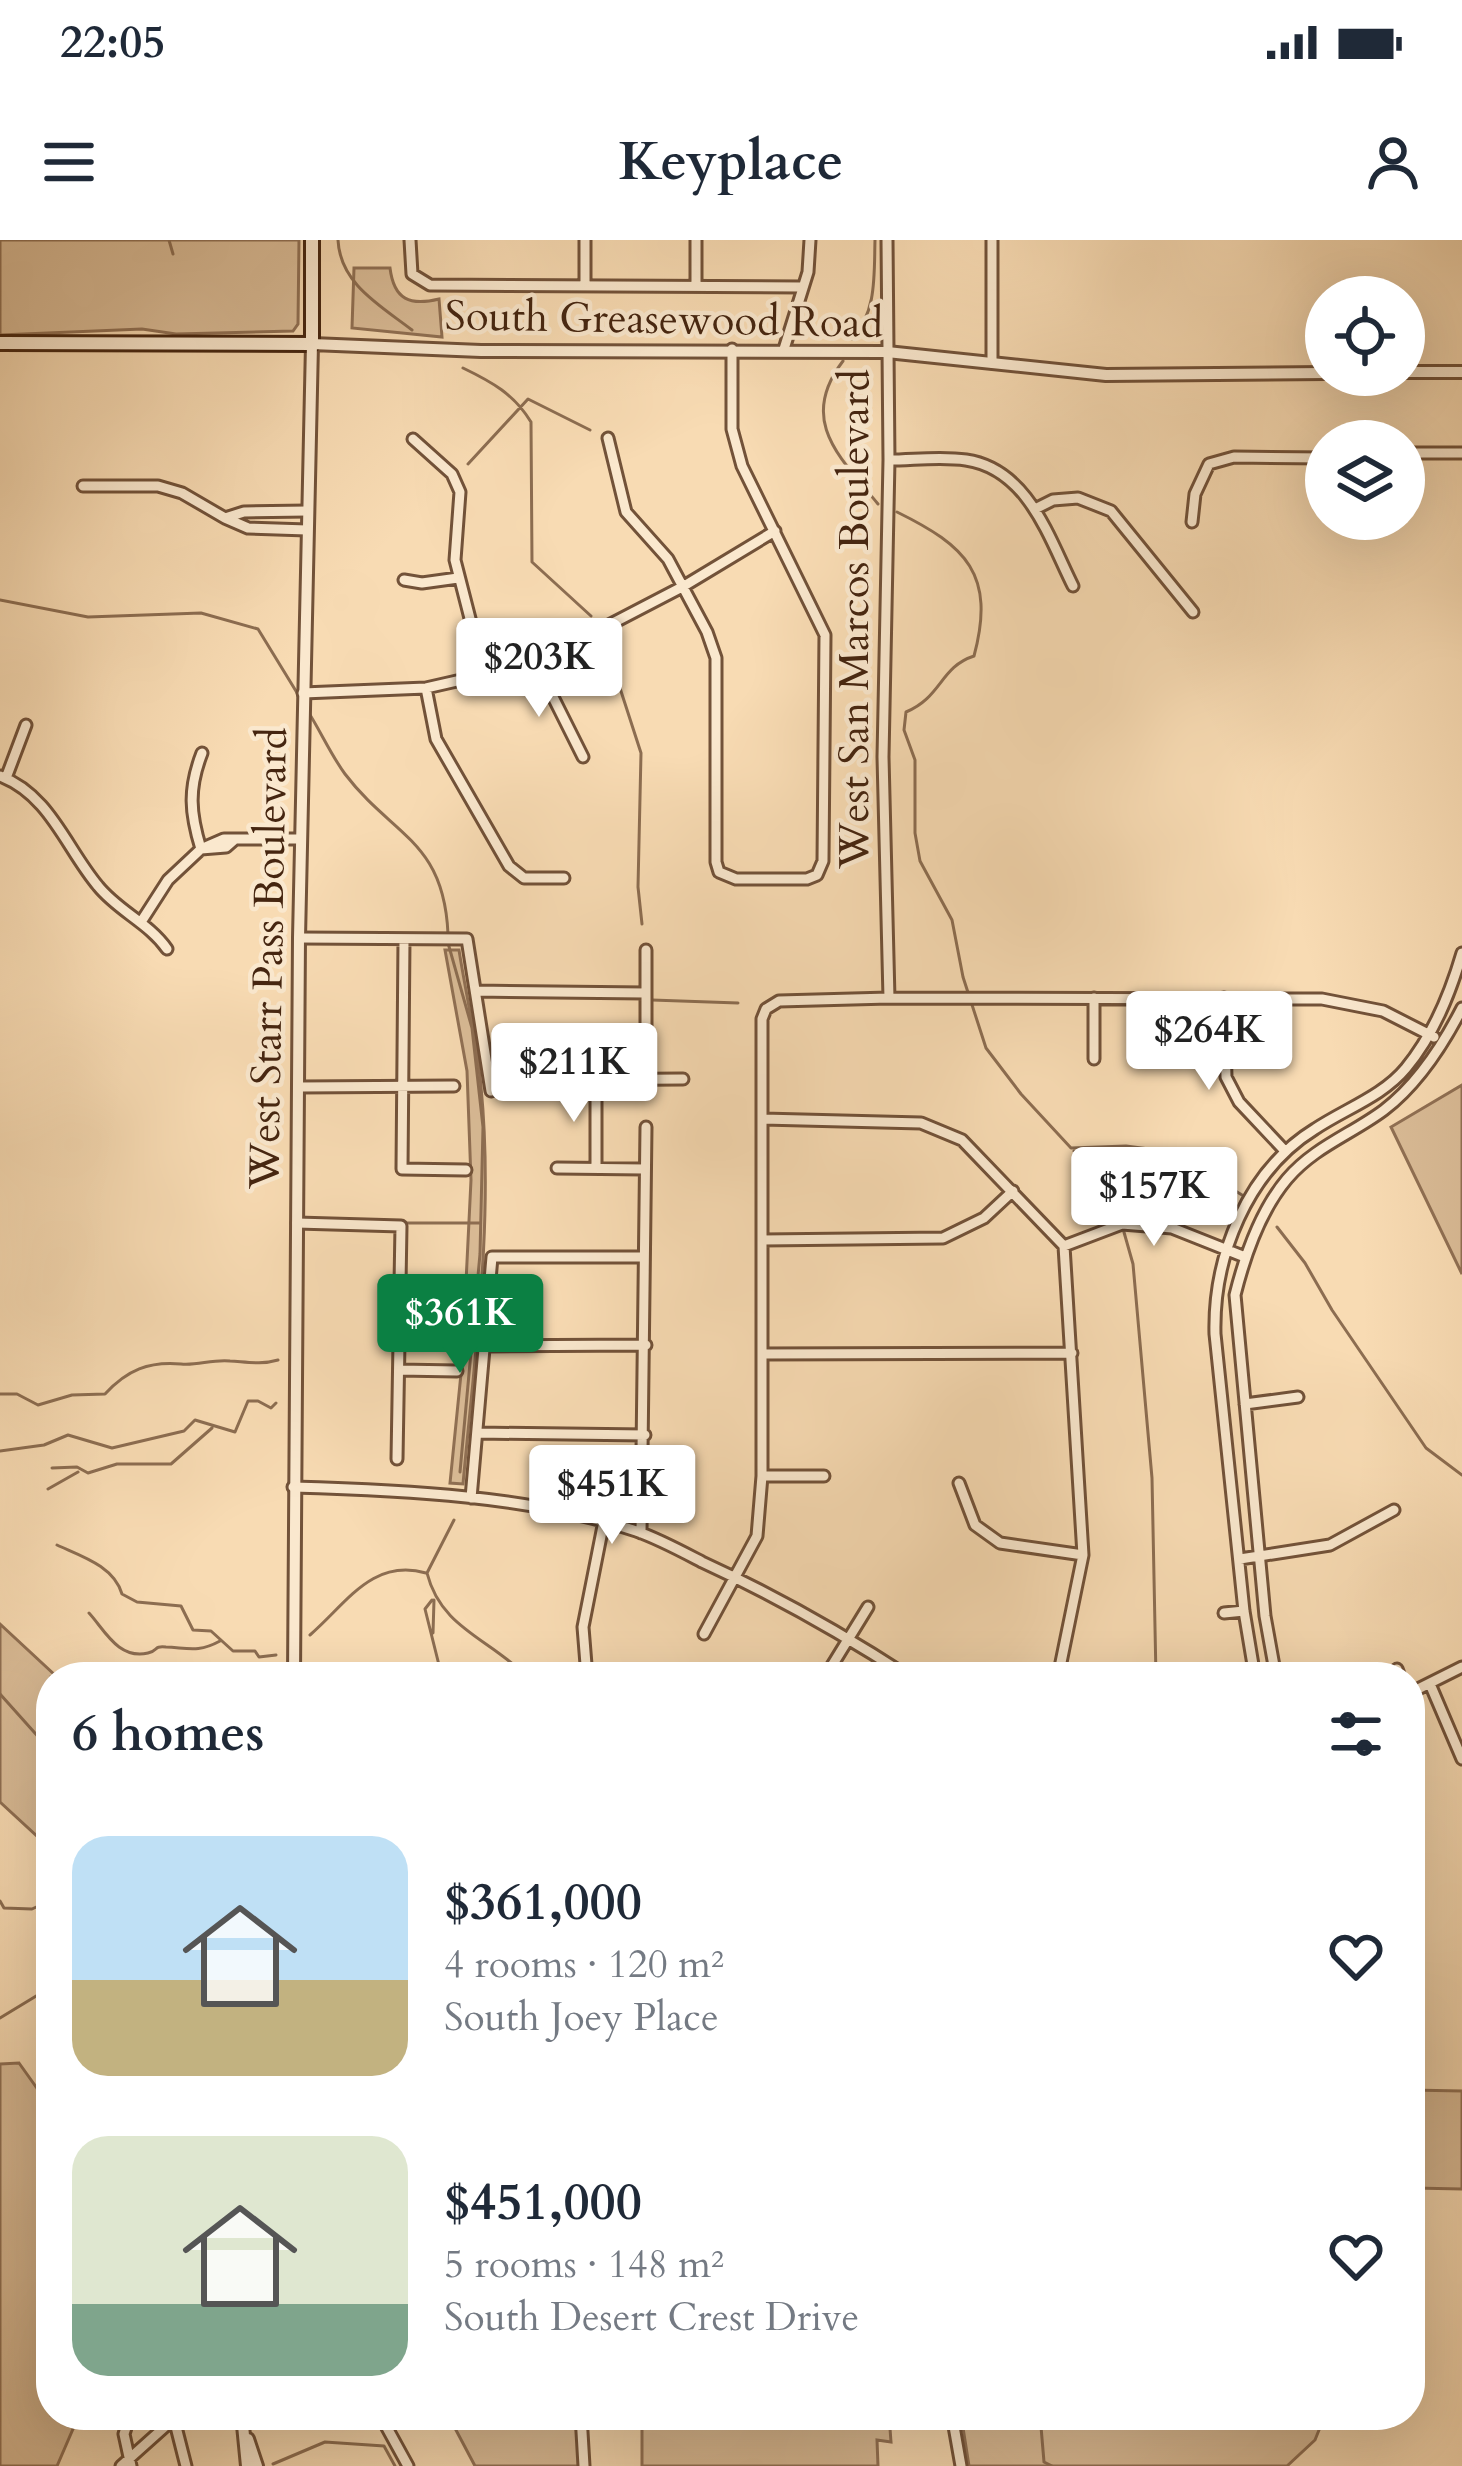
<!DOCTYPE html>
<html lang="en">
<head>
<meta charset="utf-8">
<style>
  :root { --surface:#fff; --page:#f2f2f3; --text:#1f2937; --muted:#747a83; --accent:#0b8043 }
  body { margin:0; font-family:Cardo,serif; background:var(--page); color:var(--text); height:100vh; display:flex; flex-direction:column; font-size:45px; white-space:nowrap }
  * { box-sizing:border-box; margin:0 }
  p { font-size:39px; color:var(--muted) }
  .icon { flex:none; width:66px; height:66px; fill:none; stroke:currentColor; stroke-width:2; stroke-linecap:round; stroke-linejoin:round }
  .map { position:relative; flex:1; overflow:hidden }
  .drawer { position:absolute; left:36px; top:1422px; width:1389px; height:768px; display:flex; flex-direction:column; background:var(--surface); border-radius:48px; box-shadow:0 12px 48px #0002 }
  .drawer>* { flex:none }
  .fabs { position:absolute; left:1305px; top:36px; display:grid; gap:24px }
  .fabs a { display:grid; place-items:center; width:120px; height:120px; border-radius:50%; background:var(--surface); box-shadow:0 12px 48px #0002; font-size:60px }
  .price { position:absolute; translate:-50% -102px; padding:0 27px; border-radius:12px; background:#fff; color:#222; font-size:39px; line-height:78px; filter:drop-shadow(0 3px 6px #0008) }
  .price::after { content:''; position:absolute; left:50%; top:72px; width:36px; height:27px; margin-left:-18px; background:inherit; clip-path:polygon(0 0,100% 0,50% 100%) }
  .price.selected { background:var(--accent); color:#fff }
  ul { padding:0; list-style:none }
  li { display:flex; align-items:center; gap:36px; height:300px; padding:0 36px }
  li span { display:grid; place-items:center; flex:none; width:336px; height:240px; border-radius:36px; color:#555 }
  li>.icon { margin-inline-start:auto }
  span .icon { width:144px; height:144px; fill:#fffc; stroke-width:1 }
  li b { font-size:51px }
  h2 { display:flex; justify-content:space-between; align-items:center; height:144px; padding:0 36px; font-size:51px }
  .status { display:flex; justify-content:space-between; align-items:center; height:84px; padding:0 60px; background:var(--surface); direction:ltr }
  .status svg { height:33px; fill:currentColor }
  header { display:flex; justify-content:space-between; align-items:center; height:156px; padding:0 36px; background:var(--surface); font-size:54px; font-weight:600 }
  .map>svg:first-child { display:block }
  .green { fill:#dabc97; stroke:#907054; stroke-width:3 }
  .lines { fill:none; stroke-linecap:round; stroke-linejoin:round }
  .stream { stroke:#8c6d51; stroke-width:3 }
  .minor-casing { stroke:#725239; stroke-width:15 }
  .tertiary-casing { stroke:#725239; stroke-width:16 }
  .secondary-casing { stroke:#452510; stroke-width:18 }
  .minor { stroke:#fae8ce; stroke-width:9 }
  .tertiary { stroke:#fae8ce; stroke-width:10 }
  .secondary { stroke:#fae8ce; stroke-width:12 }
  .labels { text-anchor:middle; stroke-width:9; stroke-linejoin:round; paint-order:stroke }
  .street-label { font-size:42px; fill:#452510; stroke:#fae8ce }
</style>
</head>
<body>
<div class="status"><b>22:05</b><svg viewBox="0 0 49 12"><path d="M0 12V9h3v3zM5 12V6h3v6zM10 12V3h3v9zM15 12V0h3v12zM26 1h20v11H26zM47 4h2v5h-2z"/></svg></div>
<header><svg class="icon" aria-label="menu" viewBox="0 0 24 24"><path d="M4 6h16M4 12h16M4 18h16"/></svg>Keyplace<svg class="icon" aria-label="person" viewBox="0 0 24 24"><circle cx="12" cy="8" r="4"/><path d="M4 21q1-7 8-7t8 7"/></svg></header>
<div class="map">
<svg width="1462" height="2226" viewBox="0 0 1462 2226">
  <rect width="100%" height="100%" fill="#f8dbb3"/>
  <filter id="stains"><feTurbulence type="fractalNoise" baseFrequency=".00167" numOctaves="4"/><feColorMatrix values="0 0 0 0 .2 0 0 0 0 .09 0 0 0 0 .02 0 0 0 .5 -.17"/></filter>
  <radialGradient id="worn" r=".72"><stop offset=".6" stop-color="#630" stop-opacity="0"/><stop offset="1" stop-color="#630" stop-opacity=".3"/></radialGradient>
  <path class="green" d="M0 0H299L298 84 293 91 176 94 142 89 0 95Z
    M354 28H390C394 60 410 66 439 59L442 97 352 88Z
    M445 710H459C466 755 477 801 481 847 494 979 475 1112 463 1244L450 1243 462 1124 471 940 467 831Z
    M1462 845V1034L1391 887Z
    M0 1384 57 1437H51V1609L0 1562Z
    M19 1823 51 1868V2175H79L57 2226H0V1824Z
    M1410 1850 1462 1851V1949L1414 1948 1410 1958Z
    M448 2175H579L584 2226H475Z
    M642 2175H889L891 2202 877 2200 878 2226H642Z
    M961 2175H1325L1315 2200 1287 2226H969Z"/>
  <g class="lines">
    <path class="stream" d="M169 0 173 14
      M338 0C340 44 381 66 412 90
      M852 99C877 72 874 35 875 0
      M843 121C797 181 841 218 878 264
      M463 128C492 142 514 154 531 182L532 322 591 376
      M468 224 528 159 590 190
      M897 272C966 306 996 334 974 416 940 427 942 457 906 472L904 490 915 520V593L920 621 952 680 963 737 986 808 1021 854 1071 908 1126 906 1172 912 1242 955
      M0 360 88 377 201 373 258 389 299 456
      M607 408 641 513 638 647 642 684
      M307 470C320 490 331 515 345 534 392 596 444 600 448 694
      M448 703 472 788 483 887 480 1014 460 1232
      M652 760 738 763
      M1074 911 1102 942 1116 964 1133 1024 1152 1238 1156 1437
      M405 983H480
      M1277 987 1305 1023 1332 1070 1426 1208 1462 1235
      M0 1154H17L38 1165 72 1155 105 1154C127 1130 149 1121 181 1124 196 1126 213 1119 230 1121 247 1122 261 1125 278 1120
      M0 1211 44 1205 68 1195 112 1208 184 1191 195 1180 235 1192 248 1161H258L271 1168 276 1163
      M52 1228 77 1227 88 1233 117 1224H171L212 1188
      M48 1249 78 1232
      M454 1280 427 1333C441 1389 491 1399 527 1437
      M57 1305C81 1316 114 1326 122 1354L137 1362 181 1366 193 1390 211 1391 233 1411H255L259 1417 276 1415
      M432 1360 425 1369 442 1437
      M89 1373C104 1389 118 1420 148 1413 160 1410 152 1406 166 1407 188 1408 198 1413 220 1401
      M433 1393 434 1360
      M310 1395C347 1363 372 1318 426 1333
      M0 1454 51 1511
      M0 1661 4 1668 32 1669 47 1662 51 1668
      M0 1778 51 1747
      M1040 2175 1044 2222 1052 2226
      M273 2224 325 2202 384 2206 395 2226"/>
    <g class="minor-casing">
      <path id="minor" d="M410 0 412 34 430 45 802 47
        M585 0V46
        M696 0V46
        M887 0 889 220 883 517 889 758
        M732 109V189L742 226 825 395 823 621 817 635
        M784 109 808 32 810 0
        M992 123V0
        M608 198 626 272 668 319 707 392 716 418V622L719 632
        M413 199 452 234 460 252 455 320 484 433
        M1404 213H1462
        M889 220C913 220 942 216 966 220 1028 229 1049 298 1073 346
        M83 246H158L182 253 225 278
        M1035 269 1053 260 1078 258 1111 271 1193 372
        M1192 282 1195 254 1209 224 1234 217 1326 218
        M307 290 248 288 225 278 244 272 307 271
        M404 340 422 343 458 338
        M536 423 583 517
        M426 448 436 499 509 626 524 638H564
        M303 453 426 448 536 423 684 346 775 291
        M0 536C50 555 66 608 98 646 118 671 149 683 167 709
        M6 538 26 485
        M234 600 226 607 201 609 224 599H301
        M719 632 736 639H807L817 635
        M141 682 168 640 201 609C190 573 188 549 202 513
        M299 698 467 699 491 851 546 840 683 839
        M404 700 402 929 466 930
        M646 710V839
        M476 751 645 753
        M1224 758 1226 837 1239 862 1285 911
        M766 769 779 761 889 758 1322 759 1383 771 1434 797
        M1094 819V758
        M596 841V928
        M300 847 454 846
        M763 879 921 883 962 900 1064 1006 1083 1315 1058 1437
        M557 928 644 929
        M297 983 401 986 397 1219
        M763 1000 943 998 984 978 1013 951
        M1064 1006 1122 984 1172 988 1245 1017
        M487 1106 646 1105
        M762 1114 1072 1113
        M399 1130 457 1131
        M1245 1164 1298 1157
        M478 1193 645 1195
        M762 1236H824
        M959 1243 975 1285 1000 1303 1083 1315
        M293 1247C401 1250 533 1256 636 1291 659 1299 681 1311 702 1322 774 1355 843 1394 909 1437
        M471 1258 492 1017H644
        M641 1293 646 887
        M1240 1319 1330 1305 1394 1270
        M1224 1373 1244 1371
        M704 1394 757 1296 762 1236V779L766 769
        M1397 1429 1400 1437
        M587 1437 583 1387 604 1281
        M825 1437 868 1367
        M1255 1437 1244 1371 1215 1094C1213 1017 1247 931 1315 889 1345 869 1383 856 1406 828 1434 794 1450 754 1462 713
        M1276 1437 1265 1376 1235 1055C1245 1015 1260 971 1287 939 1314 907 1352 894 1384 870 1418 844 1443 805 1462 768
        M1430 1444 1462 1519
        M1410 1453 1462 1427
        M130 2175 124 2194 131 2226
        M173 2175 186 2226
        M380 2175 408 2226
        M581 2175 584 2226
        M952 2175 961 2226
        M121 2226 178 2175"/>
    </g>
    <g class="tertiary-casing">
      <path id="tertiary" d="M1404 132H1462
        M294 1437 299 698 312 104 481 111 887 112 1106 135 1326 133
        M242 2175 247 2226
        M248 2199 257 2226"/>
    </g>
    <g class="secondary-casing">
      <path id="secondary" d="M0 103 312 104V0"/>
    </g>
    <use href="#minor" class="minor"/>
    <use href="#tertiary" class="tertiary"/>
    <use href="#secondary" class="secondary"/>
  </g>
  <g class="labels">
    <g class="street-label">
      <text transform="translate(664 78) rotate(1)" y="15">South Greasewood Road</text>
      <text transform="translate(853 379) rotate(-90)" y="15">West San Marcos Boulevard</text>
      <text transform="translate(267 718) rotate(-89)" y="15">West Starr Pass Boulevard</text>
    </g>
  </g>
  <rect width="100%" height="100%" filter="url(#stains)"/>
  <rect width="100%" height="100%" fill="url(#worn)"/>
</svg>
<div class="fabs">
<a><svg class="icon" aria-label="locate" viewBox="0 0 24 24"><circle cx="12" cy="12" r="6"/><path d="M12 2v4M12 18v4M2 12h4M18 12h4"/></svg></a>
<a><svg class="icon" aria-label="layers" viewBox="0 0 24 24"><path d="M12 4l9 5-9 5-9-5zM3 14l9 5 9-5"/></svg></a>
</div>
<b class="price" style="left:539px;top:480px">$203K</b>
<b class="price" style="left:1209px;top:853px">$264K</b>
<b class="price" style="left:574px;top:885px">$211K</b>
<b class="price" style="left:1154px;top:1009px">$157K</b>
<b class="price selected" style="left:460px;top:1136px">$361K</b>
<b class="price" style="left:612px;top:1307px">$451K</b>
<section class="drawer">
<h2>6 homes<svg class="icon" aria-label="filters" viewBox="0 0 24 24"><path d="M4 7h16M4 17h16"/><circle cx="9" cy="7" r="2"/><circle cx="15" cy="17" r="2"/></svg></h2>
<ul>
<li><span style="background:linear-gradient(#bfe0f5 60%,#c2b280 0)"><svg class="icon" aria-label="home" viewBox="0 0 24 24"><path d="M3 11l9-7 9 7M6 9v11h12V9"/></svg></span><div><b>$361,000</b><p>4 rooms · 120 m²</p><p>South Joey Place</p></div><svg class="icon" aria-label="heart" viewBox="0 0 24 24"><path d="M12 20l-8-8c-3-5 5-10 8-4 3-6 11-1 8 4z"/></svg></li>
<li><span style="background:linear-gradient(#dfe7d0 70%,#7fa58c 0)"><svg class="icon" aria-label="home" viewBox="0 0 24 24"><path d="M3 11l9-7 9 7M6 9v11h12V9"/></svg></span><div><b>$451,000</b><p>5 rooms · 148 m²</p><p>South Desert Crest Drive</p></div><svg class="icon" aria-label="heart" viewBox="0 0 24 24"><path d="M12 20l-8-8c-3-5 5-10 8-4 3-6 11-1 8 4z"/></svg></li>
</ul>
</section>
</div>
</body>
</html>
